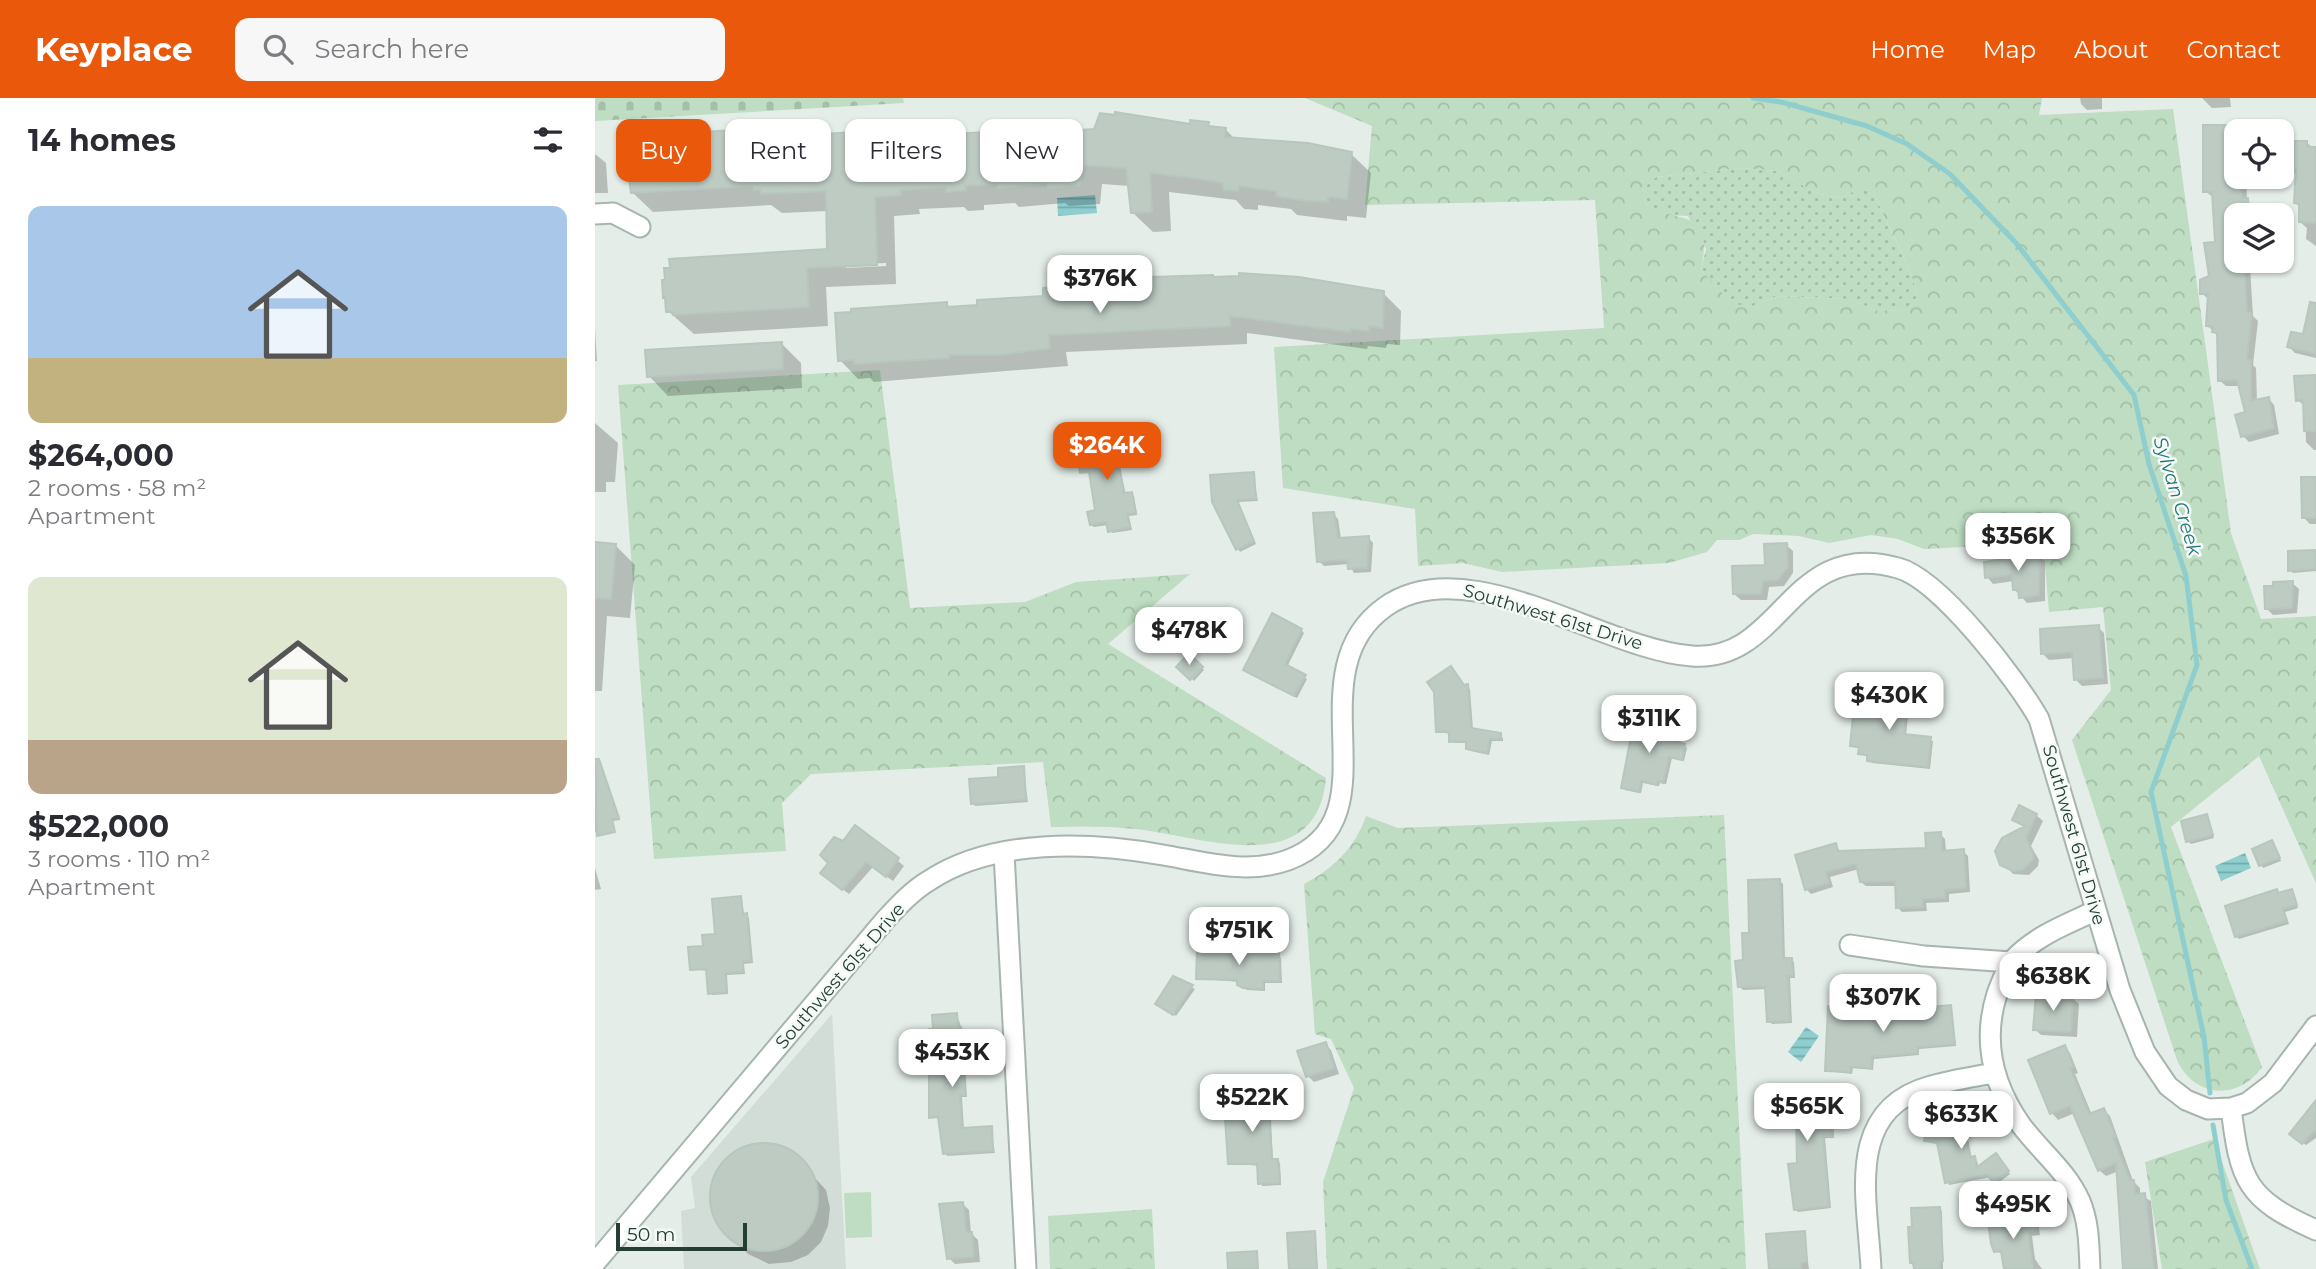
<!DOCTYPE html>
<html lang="en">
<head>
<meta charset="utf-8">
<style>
  :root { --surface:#fff; --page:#f7f7f7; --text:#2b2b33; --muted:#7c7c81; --accent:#ea580c }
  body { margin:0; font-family:Montserrat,sans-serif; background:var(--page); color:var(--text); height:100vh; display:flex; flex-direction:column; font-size:26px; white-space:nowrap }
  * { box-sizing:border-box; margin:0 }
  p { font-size:23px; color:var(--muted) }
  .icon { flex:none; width:38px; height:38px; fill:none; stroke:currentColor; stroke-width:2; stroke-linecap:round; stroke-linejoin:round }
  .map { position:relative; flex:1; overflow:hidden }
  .side { display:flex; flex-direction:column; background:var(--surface); width:595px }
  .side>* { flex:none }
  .banner { position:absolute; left:21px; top:21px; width:665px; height:63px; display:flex; gap:14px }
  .fabs { position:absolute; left:1629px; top:21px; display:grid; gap:14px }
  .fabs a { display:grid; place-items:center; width:70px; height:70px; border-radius:14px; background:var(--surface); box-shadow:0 2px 5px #0004; font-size:35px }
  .scale { position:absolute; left:21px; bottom:18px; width:131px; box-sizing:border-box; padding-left:7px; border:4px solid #243e34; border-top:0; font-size:19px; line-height:24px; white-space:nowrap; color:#243e34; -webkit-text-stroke:5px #f5faf7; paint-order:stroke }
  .price { position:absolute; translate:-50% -60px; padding:0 16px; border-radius:14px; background:#fff; color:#222; font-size:23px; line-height:46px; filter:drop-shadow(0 2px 4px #0008) }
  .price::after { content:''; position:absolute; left:50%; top:42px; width:21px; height:16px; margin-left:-10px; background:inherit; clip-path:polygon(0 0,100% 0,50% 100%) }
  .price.on { background:var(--accent); color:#fff }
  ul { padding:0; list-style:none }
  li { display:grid; align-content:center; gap:14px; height:371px; padding:0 28px }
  li span { display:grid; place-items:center; height:217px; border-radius:14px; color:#555 }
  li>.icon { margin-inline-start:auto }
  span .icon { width:126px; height:126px; fill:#fffc; stroke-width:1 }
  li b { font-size:30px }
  h2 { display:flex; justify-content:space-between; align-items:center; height:84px; padding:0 28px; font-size:30px }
  .chip { padding:0 24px; border-radius:14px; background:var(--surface); box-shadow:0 2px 5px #0004; font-size:24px; line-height:63px }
  .chip.on { background:var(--accent); color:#fff }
  header { display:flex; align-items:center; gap:42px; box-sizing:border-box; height:98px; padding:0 35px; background:var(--accent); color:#fff }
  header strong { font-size:33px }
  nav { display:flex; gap:38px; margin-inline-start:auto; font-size:24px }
  .search { width:490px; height:63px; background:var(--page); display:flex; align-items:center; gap:18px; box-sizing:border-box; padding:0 24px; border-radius:14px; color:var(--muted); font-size:26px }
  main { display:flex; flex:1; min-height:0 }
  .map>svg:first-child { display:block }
  .built { fill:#d3ddd7 }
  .grass { fill:url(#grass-dots) }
  .forest { fill:url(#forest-crowns); fill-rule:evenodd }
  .cemetery { fill:url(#cemetery-stones) }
  .pitch { fill:#beddc2 }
  .water { fill:url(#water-rules) }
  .shadow { fill:#0003; fill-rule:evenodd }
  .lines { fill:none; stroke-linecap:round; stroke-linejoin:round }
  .stream { stroke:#8fcecf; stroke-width:5 }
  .building { fill:#bdcbc3; stroke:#b7c7be; stroke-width:2 }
  .minor-casing { stroke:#a7b5ae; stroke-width:23 }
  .minor { stroke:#fff; stroke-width:19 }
  .labels { text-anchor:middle; stroke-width:5; stroke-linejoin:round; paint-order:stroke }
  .street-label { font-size:18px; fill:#243e34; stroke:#f5faf7 }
  .water-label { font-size:19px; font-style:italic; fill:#217678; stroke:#f5faf7 }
</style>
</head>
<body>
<header>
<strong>Keyplace</strong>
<div class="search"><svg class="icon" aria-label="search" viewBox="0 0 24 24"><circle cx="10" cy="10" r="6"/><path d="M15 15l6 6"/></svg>Search here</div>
<nav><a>Home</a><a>Map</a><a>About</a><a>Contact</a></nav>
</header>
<main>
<section class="side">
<h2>14 homes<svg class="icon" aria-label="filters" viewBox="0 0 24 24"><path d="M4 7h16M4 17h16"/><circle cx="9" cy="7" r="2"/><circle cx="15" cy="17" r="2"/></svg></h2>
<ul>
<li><span style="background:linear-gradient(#a9c7e8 70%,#c2b280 0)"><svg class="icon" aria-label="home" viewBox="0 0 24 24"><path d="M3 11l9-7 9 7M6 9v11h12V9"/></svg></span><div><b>$264,000</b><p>2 rooms · 58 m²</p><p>Apartment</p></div></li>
<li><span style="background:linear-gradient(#dfe7d0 75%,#b9a48a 0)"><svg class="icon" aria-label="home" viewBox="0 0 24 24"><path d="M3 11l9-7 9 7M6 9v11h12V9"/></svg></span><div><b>$522,000</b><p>3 rooms · 110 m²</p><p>Apartment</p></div></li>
</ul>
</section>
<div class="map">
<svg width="1721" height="1171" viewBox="0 0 1721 1171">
  <defs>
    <pattern id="grass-dots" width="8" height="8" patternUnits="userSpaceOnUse" patternTransform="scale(1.75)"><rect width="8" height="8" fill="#beddc2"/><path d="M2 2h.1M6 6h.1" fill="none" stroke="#a3bfa7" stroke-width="1.8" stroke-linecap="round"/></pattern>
    <pattern id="forest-crowns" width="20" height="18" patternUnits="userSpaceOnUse" patternTransform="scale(1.75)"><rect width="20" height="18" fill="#beddc2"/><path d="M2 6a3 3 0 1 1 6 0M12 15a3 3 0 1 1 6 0" fill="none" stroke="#a3bfa7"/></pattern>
    <pattern id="cemetery-stones" width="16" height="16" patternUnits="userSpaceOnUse" patternTransform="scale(1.75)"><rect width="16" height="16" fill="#beddc2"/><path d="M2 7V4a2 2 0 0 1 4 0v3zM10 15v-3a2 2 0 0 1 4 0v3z" fill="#a3bfa7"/></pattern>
    <pattern id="water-rules" width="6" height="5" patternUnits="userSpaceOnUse" patternTransform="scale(1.75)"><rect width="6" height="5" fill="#8fcecf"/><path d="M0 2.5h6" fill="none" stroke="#75a9a9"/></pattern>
  </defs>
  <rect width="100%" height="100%" fill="#e4ede8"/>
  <path class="built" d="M237 916 251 1171H89L86 1113 100 1110 96 1079Z"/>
  <path class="grass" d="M1147 70 1183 73 1221 95 1243 100 1260 93H1279C1291 130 1314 160 1323 199L1313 212 1283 213 1253 201 1182 198 1158 208 1137 207 1106 172 1111 151 1093 118 1071 117 1052 107 1047 91 1061 79Z"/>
  <path class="forest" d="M710 0H1447L1444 17 1578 11 1636 435 1666 521 1721 518V785L1664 658 1576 729 1667 969C1644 1003 1599 1000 1582 962L1477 642 1516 592 1508 509 1454 514 1448 445 1329 451 1303 441 1276 437 1234 445 1204 438 1158 436 1144 442H1122L1112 454 1074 465 907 474 868 465 823 468 820 411 688 390 679 249 1009 230 1000 102 770 107 777 28ZM1147 70 1183 73 1221 95 1243 100 1260 93H1279C1291 129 1314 160 1323 199L1313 212 1283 213 1253 201 1182 198 1158 208 1137 206 1106 172C1119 109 1090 128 1052 107L1047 91 1061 79Z
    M285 272 315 510 430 504 481 484 595 476 513 546 731 680C722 784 605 738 541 731 513 728 484 728 456 729L448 664 216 676 187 705 191 753 59 761 23 287Z
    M1129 717 1151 1171H732L728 1084 759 990 736 941 720 936 709 786C738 771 760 750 771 718L803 730Z
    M1619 1041 1665 1171H1567L1550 1064Z
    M557 1111 560 1171H455L453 1118Z"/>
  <path class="cemetery" d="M0 0H308L309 5 0 23Z"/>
  <path class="pitch" d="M276 1094 277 1139 251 1140 249 1095Z"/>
  <path class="water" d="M500 97 502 115 463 118 462 100Z
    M1650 755 1656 770 1626 783 1620 768Z
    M1211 929 1224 938 1206 964 1193 954Z"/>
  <path class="shadow" d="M1485 0H1507V11L1492 12 1486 6Z
    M1607 0H1635L1636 9 1617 10Z
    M613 26 617 30 631 32 640 41 756 56 776 75 771 120 752 118V123L702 117 696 111 663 107V112L649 111 641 102 574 94 576 133 558 134 538 115 535 88 507 86 505 106 474 108 470 105 424 109 420 105 389 107V112L373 113 369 109 324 111 325 116 299 118 301 186 231 189 233 228 99 236 73 213 69 199 234 153 233 113 187 115 176 107 58 114 38 95 37 84 31 79 157 35 163 41 277 34 290 42ZM291 165V168L251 170V167Z
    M1609 28 1658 29 1662 33H1642V79H1651L1652 102 1658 108 1659 117H1642V163H1666L1667 167 1655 168 1658 218 1663 223 1658 267 1661 270 1662 303 1673 300 1679 307 1684 336 1654 344 1648 338 1652 315 1646 288H1631L1624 282 1623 238 1612 227 1614 202 1607 195 1614 183 1611 147 1621 145 1619 100 1610 93Z
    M1711 45 1721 51V148L1711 141 1712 130 1705 124 1706 110 1701 105 1702 76 1695 75 1689 69Z
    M0 56 11 65 13 95H0Z
    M618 178 620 181 788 195 806 213 805 247 792 246 791 250 773 248 772 251 652 235V246L471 254 473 268 279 284 275 280 263 281 245 262 242 217 274 211 352 206 356 210 450 200 516 183 521 187Z
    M0 230 2 263H0Z
    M1721 233V260L1700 255 1694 249Z
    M186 245 206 265 207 290 73 298 54 278Z
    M1721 279V352H1719L1711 344 1710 309 1703 302Z
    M0 325 23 345 20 384H11V394H0Z
    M516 330 531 397 539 398 542 417 534 418 537 432 517 435 513 427 499 429 496 427 502 414 496 376 486 374Z
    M658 376 663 403 643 404 661 446 645 454 619 403Z
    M1721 380V426H1715L1709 420Z
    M738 416 743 421 746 441 774 440 778 445 776 474 759 475 754 466 729 468 724 463Z
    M0 446 20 447 40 467 35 520 12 518 7 593H0Z
    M1191 447 1198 453V475L1189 488 1174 489 1172 502H1146L1139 496Z
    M1721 454V473L1698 475 1695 472Z
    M1444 457 1450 463V503L1432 505 1420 492 1419 483 1398 486 1392 479Z
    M1697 485 1704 491 1702 515 1678 517 1671 510Z
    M1503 529 1509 535 1513 586 1487 588 1480 581 1479 560 1454 562 1448 556Z
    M706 532 709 535 692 569 712 581 702 600 650 572Z
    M594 557 609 572 599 583 583 568Z
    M869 588 875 591 878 632 908 640V643H897L894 657 876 653 872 645H859L856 636 843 634Z
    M1312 594 1315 597 1311 638 1338 643 1335 671 1277 665 1274 659 1265 656V651L1257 648 1269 620Z
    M1064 614 1066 617 1062 641 1089 647 1092 650 1089 663 1077 660 1071 686 1065 685 1064 688 1048 685 1046 695 1030 692 1028 689Z
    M428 670 433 704 380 708 378 705 405 680Z
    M10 686 25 722 18 723 20 732 3 736 0 734V689Z
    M1441 717 1448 723 1436 748 1444 762 1443 768 1434 777 1418 776 1404 761 1430 730 1419 722Z
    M1611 718 1619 740 1596 746 1593 743Z
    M261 729 309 768 298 783 278 769 254 796 234 781 248 745Z
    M1345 736 1350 741 1351 754 1368 753 1373 758 1375 794 1354 796V804L1331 805 1332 813 1307 814 1302 809V788H1271L1266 784 1264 771 1235 779 1238 789 1216 796 1211 791 1241 747 1246 755 1333 752Z
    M1679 747 1686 763 1668 770 1659 752Z
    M0 770 6 791 0 792Z
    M1185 783 1188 786 1190 862 1199 864 1200 880H1195L1197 925 1177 926 1174 923 1172 891 1148 892 1145 889 1155 836Z
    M1682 793 1685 797 1696 793 1699 796 1703 810 1690 814 1694 826 1644 841 1641 838Z
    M146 800 149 817 154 820 158 865 149 866 150 876 132 877 133 896 117 897 113 873 96 871Z
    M666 853 686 860 687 885H670V893L652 892 643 884 603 880 604 854Z
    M579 881 600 891 581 918 565 908Z
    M1477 900 1484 906 1482 939 1446 937 1440 931Z
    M1356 909 1361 948 1324 951V957L1279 961 1278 972 1258 970 1257 976 1231 973 1284 915Z
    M362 917 368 934 372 999H367L369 1032 396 1030 400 1055 352 1058 345 1021 336 1019 340 933Z
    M730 946 736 952 744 976 719 984 713 978Z
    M1469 949 1475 955 1483 975 1480 976 1497 1017 1509 1012 1515 1018 1538 1083 1545 1090V1097L1556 1103 1563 1171H1530L1524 1073 1511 1078 1504 1072 1480 1015 1463 1022 1457 1015 1435 963Z
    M1198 990 1201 994 1234 993 1237 996 1239 1040H1230L1236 1110 1203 1114 1200 1111 1203 1023 1182 1022Z
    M669 994 672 1002 680 1004 681 1021 676 1022 678 1063 685 1065 686 1087 667 1088 664 1068 635 1065Z
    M1721 1005V1040L1711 1047 1699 1038Z
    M1373 1018 1383 1034 1373 1041 1377 1061 1382 1063 1384 1070 1403 1060 1415 1076 1402 1086 1396 1079 1354 1087 1344 1047 1331 1042 1351 1027Z
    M155 1049H183L199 1057 231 1092 235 1110 233 1128 226 1144 213 1157 196 1164 174 1166 153 1156 126 1129 116 1103 118 1086 126 1069 139 1056Z
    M368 1106 374 1112 376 1135 383 1142 385 1164 360 1166 354 1160 346 1107Z
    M1345 1111 1347 1113 1348 1171H1319V1130Z
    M1438 1119 1443 1124 1445 1137 1437 1138 1440 1161 1447 1171H1411L1409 1157 1401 1153Z
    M719 1135 723 1171H696Z
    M1209 1135 1214 1171H1175Z"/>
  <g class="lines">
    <path class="stream" d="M1158 0 1186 4 1272 28 1312 46 1355 76 1421 145 1539 297 1554 366 1591 478 1602 567 1556 694 1609 939 1615 995
      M1618 1027 1631 1102 1657 1171"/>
  </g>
  <path class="building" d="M520 14 595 26V22L614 24 613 28 631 30 630 39 713 45 757 54 752 101 733 99V104L713 103 681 98V93L644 88 643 93 628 92V86L620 83 555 75 557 114 536 115 531 70 488 67 485 87 453 90 452 85 402 90V86L370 88 371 92 351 94V89L305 92 306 97 280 99 282 167 212 170 214 209 78 217V214H71L70 199 68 200 67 182H70L69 170H75L74 161 232 151 231 93 166 96V91L159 92 158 88 36 95 34 80H30L29 51H34V41L45 40V38L154 31 158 34 159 40 278 33V36H286V40L443 31 468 30 469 33 499 31 505 15 520 17Z
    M1608 27H1642V79H1646L1647 100H1653L1654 117H1642V163H1649L1652 214 1657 215 1652 262H1656V303L1674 299 1679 330 1646 339 1640 317 1650 314 1642 282 1623 283 1622 235 1617 234 1618 229 1611 228 1613 196H1605V182L1614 178 1609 145 1620 144 1617 94H1608Z
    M1688 43H1712V49H1721V125L1704 124V106L1699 105 1701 70H1687Z
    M644 175 704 179 789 193 788 230 774 228V233L755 231V234L635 218V228L454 237 455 250 405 257H354V260L259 266V262L243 263 240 215 256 214V211L352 204V209L382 207V202L448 198V190L498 187V182L517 181V186L557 183V179L618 177V179L644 178Z
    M1715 204 1721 205V256L1692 249 1696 234 1708 236Z
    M187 244 188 271 52 279 50 252Z
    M1721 277V333H1709L1708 302 1701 303 1699 278Z
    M517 329 529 395 537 394 541 415 532 416 535 429 513 434 511 424 495 427 492 414 500 412 494 374 485 375 482 360 497 357 493 333Z
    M659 374 661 401 642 402 659 443 641 452 617 404 615 377Z
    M1706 379H1721V420H1707Z
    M739 414 743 440 774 438 772 470 753 471 752 462 722 464 718 415Z
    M0 444 21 446 16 501 0 500Z
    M1192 445 1193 469 1183 482 1168 483 1166 496H1138L1137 468 1170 467 1169 446Z
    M1721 452V471L1693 473V453Z
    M1445 455 1444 497 1424 500 1423 492H1418L1417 477 1390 480 1389 464Z
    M1698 483 1697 510 1670 511 1669 488H1678V484Z
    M677 515 707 531 690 566 711 577 699 598 648 572Z
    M1504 527 1508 580 1479 582 1477 554 1446 556 1445 531Z
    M594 555 608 569 595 582 581 569Z
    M856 568 869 587 873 586 876 630 906 635V641H895L892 655 871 651V643L854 644V634H841L839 594 832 584Z
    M1280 587 1313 593 1309 636 1336 639 1333 669 1272 663V657L1263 656 1264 649 1255 648 1258 617 1268 618V610L1278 611Z
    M1051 610 1065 612 1060 638 1090 646 1087 662 1074 659 1068 685 1063 683 1062 687 1046 683 1044 694 1026 690 1037 633 1046 635Z
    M0 661H4L24 720 17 721 20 734 2 738Z
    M429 668 431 702 376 706 374 681 403 679V670Z
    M1424 707 1442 716 1431 740 1438 754V762L1427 772 1418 773 1405 767 1400 753 1407 740 1430 728 1417 722Z
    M1612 716 1618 737 1591 744 1586 723Z
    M260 727 304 760 291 779 271 764 247 792 225 775 233 765 225 757 239 739 248 743Z
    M1346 734 1347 753 1369 751 1371 790 1350 792V800L1327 801 1328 809 1301 810 1300 783 1265 784 1261 766 1231 774 1234 785 1210 792 1200 757 1241 745 1243 753 1331 750 1330 735Z
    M1677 742 1685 760 1664 768 1657 751Z
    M1185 781 1188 860H1197L1198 878H1193L1195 923 1172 924 1170 889H1143L1140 863 1148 862 1147 835H1154L1153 782Z
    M1682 791 1683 795 1697 791 1702 807 1688 811 1692 823 1640 839 1630 808Z
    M146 798 148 816 152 815 156 863 148 864V874L130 875 132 894 113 896 111 871 95 872 93 849 108 848 107 837 120 836 117 801Z
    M648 851 684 855 685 883H668V891L648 890 642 887V882L601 881 602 853 649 854Z
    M578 878 598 887 578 917 560 906Z
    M1441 896 1478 898 1476 934 1438 932Z
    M1356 907 1360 946 1322 949 1323 955 1277 959 1276 970 1256 969 1255 974 1230 973 1233 908 1284 913Z
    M362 915 363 929H366L370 997H365L367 1030 397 1028 398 1053 348 1056 343 1019 334 1020V931H338L337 917Z
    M731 944 739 970 711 979 702 953Z
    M1470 947 1479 969 1475 970 1494 1016 1509 1010 1521 1039 1518 1040 1535 1082H1539L1540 1096 1550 1095 1559 1171H1528L1521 1065 1503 1073 1475 1008 1455 1016 1433 962Z
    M1199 988V993L1235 991 1237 1038H1228L1234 1108 1199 1112 1193 1066 1202 1065 1201 1021 1181 1022 1179 989Z
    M669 992 670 1000H678L679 1019H674L677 1061H683L685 1085 663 1086 662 1066H633L630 1020 635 1019 633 994Z
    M1721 1002V1031L1707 1046 1694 1036Z
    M1371 1013 1382 1030 1371 1038 1375 1059 1380 1058 1382 1069 1401 1055 1414 1073 1398 1084 1392 1077 1350 1085 1342 1045 1329 1043 1333 1022 1351 1026Z
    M115 1099a54 54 0 1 1 108 0a54 54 0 1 1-108 0Z
    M368 1104 371 1134H377L379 1159 352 1161 344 1106Z
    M1345 1109 1348 1163 1345 1164V1171H1319L1318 1165H1315L1313 1129H1317L1316 1110Z
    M1439 1117 1441 1132 1433 1134 1438 1171H1409L1406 1153 1399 1154 1396 1146 1393 1123Z
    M720 1133 722 1171H694L692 1135Z
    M1210 1133 1212 1164 1206 1165V1171H1174L1171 1136Z
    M662 1153 663 1171H633L632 1155Z"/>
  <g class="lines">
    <g class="minor-casing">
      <path id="minor" d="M0 116 18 115 45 129
        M409 755 431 1171
        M1255 847 1329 858 1416 864
        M1636 1010C1645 1083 1651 1101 1721 1132
        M0 1165 291 821C304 807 318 792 335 782 400 740 495 744 568 757 609 764 652 777 693 762 804 721 696 576 790 509 873 450 1008 552 1097 558 1188 565 1194 439 1303 470 1345 481 1422 582 1444 621L1525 892 1550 954 1573 988 1591 1002 1613 1011 1636 1010 1652 1005 1678 985 1721 928
        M1276 1171C1273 1102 1248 1012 1336 988 1356 982 1378 979 1399 975
        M1495 1171C1494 1148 1494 1124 1485 1103 1471 1072 1445 1053 1426 1027 1398 987 1387 943 1402 896 1406 885 1411 871 1418 862 1440 838 1472 826 1500 813"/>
    </g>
    <use href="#minor" class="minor"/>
  </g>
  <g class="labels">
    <g class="street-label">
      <text transform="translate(958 519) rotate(17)" y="6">Southwest 61st Drive</text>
      <text transform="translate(1479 737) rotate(74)" y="6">Southwest 61st Drive</text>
      <text transform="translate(245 878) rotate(-49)" y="6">Southwest 61st Drive</text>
    </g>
    <g class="water-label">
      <text transform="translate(1583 398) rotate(73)" y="7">Sylvan Creek</text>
    </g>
  </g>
</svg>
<div class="fabs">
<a><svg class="icon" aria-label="locate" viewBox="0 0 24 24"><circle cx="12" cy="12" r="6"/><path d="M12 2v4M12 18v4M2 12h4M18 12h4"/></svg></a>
<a><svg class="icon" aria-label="layers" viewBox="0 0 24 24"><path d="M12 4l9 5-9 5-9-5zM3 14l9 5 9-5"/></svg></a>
</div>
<div class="scale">50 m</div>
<b class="price" style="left:505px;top:217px">$376K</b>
<b class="price on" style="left:512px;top:384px">$264K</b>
<b class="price" style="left:1423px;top:475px">$356K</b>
<b class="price" style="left:594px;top:569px">$478K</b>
<b class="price" style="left:1294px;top:634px">$430K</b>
<b class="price" style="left:1054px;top:657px">$311K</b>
<b class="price" style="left:644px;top:869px">$751K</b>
<b class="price" style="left:1458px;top:915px">$638K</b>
<b class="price" style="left:1288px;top:936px">$307K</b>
<b class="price" style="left:357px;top:991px">$453K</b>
<b class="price" style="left:657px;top:1036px">$522K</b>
<b class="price" style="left:1212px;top:1045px">$565K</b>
<b class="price" style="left:1366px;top:1053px">$633K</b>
<b class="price" style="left:1418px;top:1143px">$495K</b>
<div class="banner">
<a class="chip on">Buy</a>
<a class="chip">Rent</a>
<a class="chip">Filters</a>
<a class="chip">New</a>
</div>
</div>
</main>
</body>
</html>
